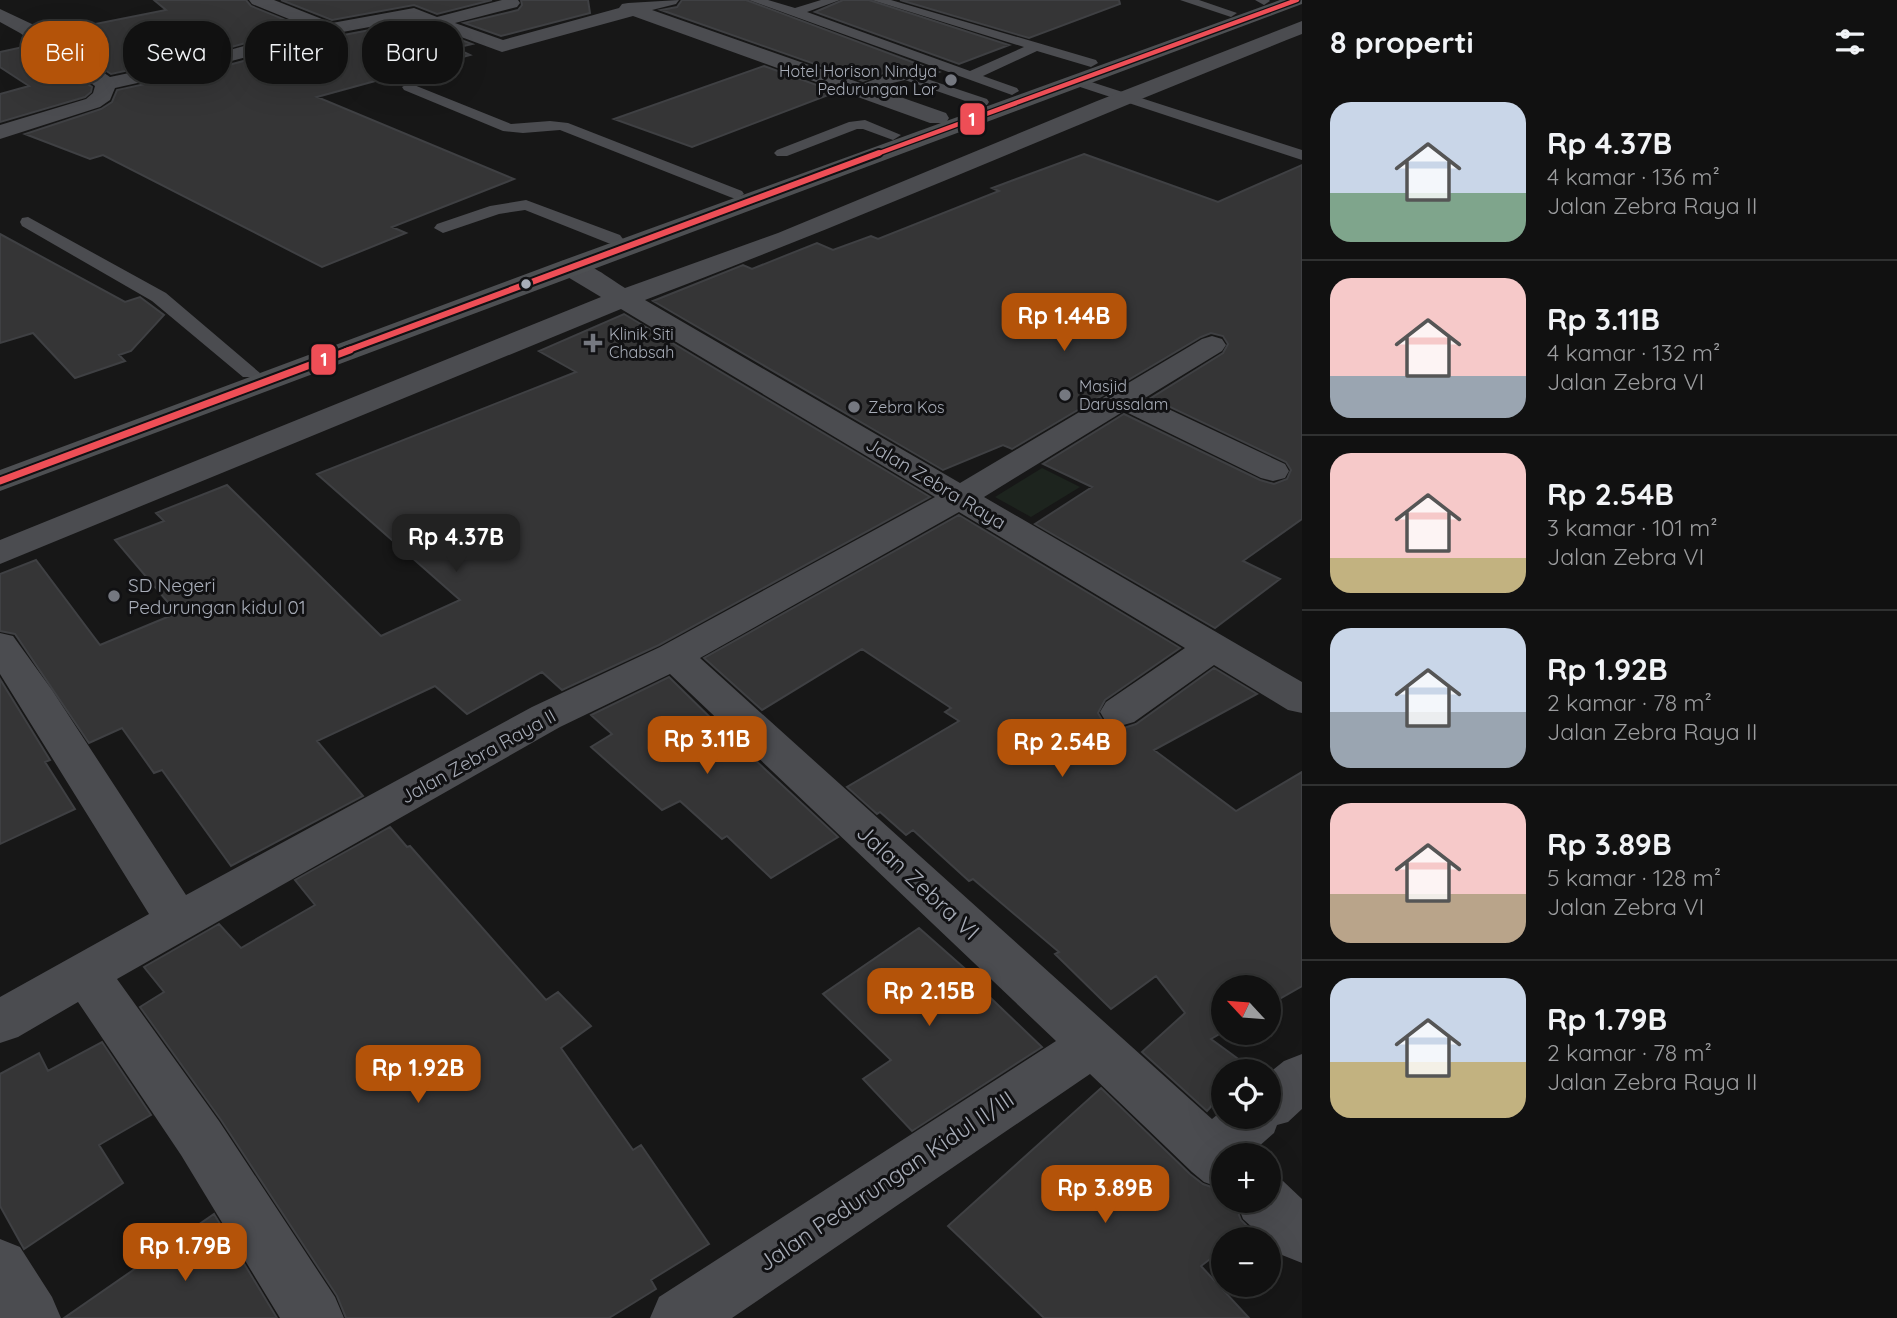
<!DOCTYPE html>
<html lang="id">
<head>
<meta charset="utf-8">
<style>
  :root { --surface:#111; --page:#1e1f1f; --text:#f1f3f6; --muted:#9c9d9f; --line:#303131; --accent:#b45309 }
  body { margin:0; font-family:Quicksand,sans-serif; background:var(--page); color:var(--text); height:100vh; display:flex; flex-direction:column; font-size:26px; white-space:nowrap }
  * { box-sizing:border-box; margin:0 }
  p { font-size:23px; color:var(--muted) }
  .icon { flex:none; width:38px; height:38px; fill:none; stroke:currentColor; stroke-width:2; stroke-linecap:round; stroke-linejoin:round }
  .map { position:relative; flex:1; overflow:hidden }
  .panel { display:flex; flex-direction:column; background:var(--surface); width:595px }
  .panel>* { flex:none }
  .top-card { position:absolute; left:21px; top:21px; width:665px; height:63px; display:flex; gap:14px }
  .needle { width:46px; rotate:296deg }
  .fabs { position:absolute; left:1211px; top:975px; display:grid; gap:14px }
  .fabs a { display:grid; place-items:center; width:70px; height:70px; border-radius:50%; background:var(--surface); box-shadow:0 7px 28px #0002,0 0 0 2px var(--line); font-size:35px }
  .price { position:absolute; translate:-50% -60px; padding:0 16px; border-radius:14px; background:var(--accent); color:#fff; font-size:23px; line-height:46px; filter:drop-shadow(0 2px 4px #0008) }
  .price::after { content:''; position:absolute; left:50%; top:42px; width:21px; height:16px; margin-left:-10px; background:inherit; clip-path:polygon(0 0,100% 0,50% 100%) }
  .price.on { background:#222; color:#fff }
  ul { padding:0; list-style:none }
  li { display:flex; align-items:center; gap:21px; height:175px; padding:0 28px }
  li+li { border-top:2px solid var(--line) }
  li span { display:grid; place-items:center; flex:none; width:196px; height:140px; border-radius:21px; color:#555 }
  li>.icon { margin-inline-start:auto }
  span .icon { width:84px; height:84px; fill:#fffc; stroke-width:1 }
  li b { font-size:30px }
  h2 { display:flex; justify-content:space-between; align-items:center; height:84px; padding:0 28px; font-size:30px }
  .tag { padding:0 24px; border-radius:28px; background:var(--surface); box-shadow:0 7px 28px #0002,0 0 0 2px var(--line); font-size:24px; line-height:63px }
  .tag.on { background:var(--accent); color:#fff }
  main { display:flex; flex:1; min-height:0 }
  .map>svg:first-child { display:block }
  .green { fill:#1d241e }
  .building { fill:#353536; stroke:#3f4043; stroke-width:2 }
  .lines { fill:none; stroke-linecap:round; stroke-linejoin:round }
  .lane { fill:#4b4c50; fill-rule:evenodd }
  .street { fill:#4b4c50; fill-rule:evenodd }
  .primary { fill:#4d4f52; fill-rule:evenodd }
  .bus-1-far2-casing { stroke:#111113; stroke-width:7 }
  .bus-1-far1-casing { stroke:#111113; stroke-width:10 }
  .bus-1-casing { stroke:#111113; stroke-width:11 }
  .bus-1-far2 { stroke:#ee4e56; stroke-width:4.5 }
  .bus-1-far1 { stroke:#ee4e56; stroke-width:6 }
  .bus-1 { stroke:#ee4e56; stroke-width:7 }
  .poi-dot { fill:#757880; stroke:#111113; stroke-width:2.5 }
  .bus-dot { fill:#a8adb8; stroke:#111113; stroke-width:2.5 }
  .labels { text-anchor:middle; stroke-width:6; stroke-linejoin:round; paint-order:stroke }
  .far-poi-label { font-size:16px; fill:#a8adb8; stroke:#111113; text-anchor:start }
  .street-label { font-size:19px; fill:#a8adb8; stroke:#111113 }
  .poi-label { font-size:19px; fill:#a8adb8; stroke:#111113; text-anchor:start }
  .near-street-label { font-size:23px; fill:#a8adb8; stroke:#111113 }
  .line-badge { stroke:#111113; stroke-width:2.5 }
  .badge-label { font-size:19px; text-anchor:middle; font-weight:bold; fill:#fff }
</style>
</head>
<body>
<main>
<div class="map">
<svg width="1302" height="1318" viewBox="0 0 1302 1318">
  <rect width="100%" height="100%" fill="#171717"/>
  <path class="green" d="M1042 468 1080 487 1031 517 995 497Z"/>
  <path class="building" d="M154 0H246L251 6 303 27 203 55 151 25H144V36L181 59 111 74 50 33 166 10Z
    M281 0H492L437 14 414 5 332 20Z
    M521 0H588L590 13 501 36 464 23 518 10 522 5Z
    M682 0H746L939 72 927 76 907 70H891L863 81 661 10 677 7Z
    M843 0H869L1009 45 959 64 815 12Z
    M900 0H1119L1120 4 1029 38Z
    M412 22 472 44 455 48 470 55 317 97 514 179 392 227 406 233 322 267 103 155 90 159 25 134 101 109 112 102 117 90 210 70 333 37Z
    M32 45 92 87 91 92 85 97 0 122V94L29 86 0 67V52Z
    M764 66 836 92 692 147 614 119Z
    M1084 154 1218 202 1302 165V519L1243 561 1280 579 1215 628 1035 524 1092 487 1043 464 1124 414 1260 480 1274 484 1287 479 1291 470 1286 462 1151 398 1223 353 1228 344 1223 336 1211 333 1201 337 1012 449 1003 445 943 470 653 301 743 265 752 269 817 243 833 250 871 236 878 239 999 191 992 188Z
    M0 234 125 302 140 297 164 315 131 351 119 355 125 361 75 378 33 333 0 343Z
    M624 314 930 497 659 645 562 690 542 672 467 714 435 686 317 741 363 796 231 866 162 770 154 773 122 728 89 743 15 634 0 631V574L36 560 100 645 177 613 115 540 164 521 156 513 227 485 381 636 460 600 317 474 576 372 539 351Z
    M959 515 1180 648 1105 700 1098 713 1105 725 1121 729 1136 724 1214 668 1257 694 1154 750 1236 811 1302 772V986L1269 1005V987H1223V1032L1211 1039 1248 1066 1243 1071H1223V1093L1207 1111 1142 1052 1185 1013 1156 976 1111 1009 1055 954 1059 952 973 879 969 881 913 830 906 835 880 812 877 814 847 787 959 721 945 712 951 708 862 649 762 710 704 658Z
    M669 677 724 731 838 837 771 878 727 836 722 839 680 801 662 810 591 747 612 734 591 715Z
    M0 679 50 760 45 762 75 809 0 844Z
    M390 827 407 847 410 846 546 1000 558 992 591 1026 561 1048 633 1150 641 1145 709 1244 651 1280 656 1289 609 1318H346L337 1296 221 1120 140 1007 164 992 144 967 219 924 241 948 315 905 295 880Z
    M919 928 979 981 975 983 1042 1047 912 1131 863 1079 891 1060 823 994Z
    M102 1042 151 1115 99 1145 123 1183 24 1249 0 1206V1074L39 1053 48 1071Z
    M1101 1088 1190 1174 1203 1184 1223 1191V1200L1234 1202 1241 1220 1249 1228 1236 1239H1223V1249L1201 1266 1249 1318H1044L948 1226Z
    M214 1214 277 1318H64Z"/>
  <g class="lines">
    <path class="lane" d="M749 0H768L795 8 821 0H840L807 12 970 71 1024 47 872 0H891L1096 60 1098 63 1091 67 1037 51 983 76 1017 88 1019 91 1012 95Z
      M1180 0H1199L1237 13 1231 17Z
      M1255 0H1269L1270 1 1264 5Z
      M150 27 207 60 209 63 207 66H197L145 34V28Z
      M906 72 987 99 989 102 987 105H977L905 80 867 89 860 85 891 73Z
      M1076 77 1302 150V160L1071 84V78Z
      M409 83 511 124 550 121 568 123 742 191 744 194 736 199 730 197 560 130 523 133 503 131 404 90 402 87Z
      M865 120 901 135 893 140 863 129H857L787 156H777L774 153 777 150 849 122Z
      M526 200 620 235 623 239 614 244 608 243 525 210 499 214 443 233 434 228 437 224 490 206Z
      M28 217 166 293 260 373 257 377H243L152 301 22 226 20 222 22 218Z"/>
    <path class="street" d="M249 0H274L332 23 414 8 437 17 502 0H518L520 3 517 7 455 23 503 40 619 8 622 4 628 3 679 0 676 4 652 10 946 113 949 118 946 123H930L633 16 502 52 412 19 332 34 209 67 115 88 110 100 100 107 0 139V125L86 99 93 93 95 86 20 33 0 22V9L34 25 110 77 200 58 311 28 252 4Z
      M1302 21V34C1082 121 866 217 645 300L960 483 1202 339 1212 336 1222 339 1226 345 1222 351 1145 398 1285 464 1289 471 1285 478 1273 481 1261 478 1124 411 984 497 1302 682V713L1288 710 1214 665 1134 722 1120 726 1106 722 1100 712 1106 702 1185 648 959 512 700 658 1212 1119 1223 1110V1116H1269V1073L1284 1061 1302 1054V1109L1288 1122 1277 1125 1274 1133 1249 1155H1223V1189L1204 1182 1192 1172 1090 1074 732 1318H650L659 1297 1056 1041 670 674 560 727 117 979 219 1121 335 1297 344 1318H280L181 1155 78 1002 18 1037 0 1043V997L149 914 0 674V633L13 636 52 690 186 895 532 707 660 647 935 497 621 309 0 564V540L601 297 561 273 557 267 561 261C583 256 607 277 625 288L778 233 1097 101Z
      M1269 1176 1283 1181 1302 1199V1263L1282 1255 1269 1243V1239H1265L1243 1219 1236 1200H1269Z
      M0 1239 20 1247 52 1297 61 1318H0Z"/>
    <path class="primary" d="M1280 0H1302V4L0 491V470L561 261Z"/>
    <g class="bus-1-far2-casing">
      <path id="bus-1-far2" d="M874 155 1297 0"/>
    </g>
    <g class="bus-1-far1-casing">
      <path id="bus-1-far1" d="M346 351 879 153"/>
    </g>
    <g class="bus-1-casing">
      <path id="bus-1" d="M0 481 350 350"/>
    </g>
    <use href="#bus-1-far2" class="bus-1-far2"/>
    <use href="#bus-1-far1" class="bus-1-far1"/>
    <use href="#bus-1" class="bus-1"/>
  </g>
  <g class="poi-dot">
    <circle cx="951" cy="80" r="7"/>
    <path d="M589.5 332.5h7v7h7v7h-7v7h-7v-7h-7v-7h7z"/>
    <circle cx="1065" cy="395" r="7"/>
    <circle cx="854" cy="407" r="7"/>
    <circle cx="114" cy="596" r="7"/>
  </g>
  <circle class="bus-dot" cx="526" cy="284" r="6"/>
  <g class="labels">
    <g class="far-poi-label">
      <text x="937" y="77" text-anchor="end">Hotel Horison Nindya<tspan x="937" dy="18">Pedurungan Lor</tspan></text>
      <text x="609" y="340">Klinik Siti<tspan x="609" dy="18">Chabsah</tspan></text>
      <text x="1079" y="392">Masjid<tspan x="1079" dy="18">Darussalam</tspan></text>
      <text x="868" y="413">Zebra Kos</text>
    </g>
    <g class="street-label">
      <text transform="translate(936 483) rotate(31)" y="7">Jalan Zebra Raya</text>
      <text transform="translate(478 756) rotate(-29)" y="7">Jalan Zebra Raya II</text>
    </g>
    <g class="poi-label">
      <text x="128" y="592">SD Negeri<tspan x="128" dy="22">Pedurungan kidul 01</tspan></text>
    </g>
    <g class="near-street-label">
      <text transform="translate(918 882) rotate(43)" y="8">Jalan Zebra VI</text>
      <text transform="translate(886 1181) rotate(-34)" y="8">Jalan Pedurungan Kidul II/III</text>
    </g>
  </g>
  <g class="line-badge">
    <rect x="959" y="102" width="27" height="34" rx="7" fill="#ee4e56"/>
    <rect x="310" y="343" width="27" height="33" rx="7" fill="#ee4e56"/>
  </g>
  <g class="badge-label">
    <text x="972" y="126">1</text>
    <text x="324" y="366">1</text>
  </g>
</svg>
<div class="fabs">
<a><svg class="needle" viewBox="-14 -14 28 28"><path d="M0-13l5 13h-10z" fill="#e53935"/><path d="M0 13l5-13h-10z" fill="#9c9d9f"/></svg></a>
<a><svg class="icon" aria-label="locate" viewBox="0 0 24 24"><circle cx="12" cy="12" r="6"/><path d="M12 2v4M12 18v4M2 12h4M18 12h4"/></svg></a>
<a>+</a>
<a>−</a>
</div>
<b class="price" style="left:1064px;top:353px">Rp 1.44B</b>
<b class="price on" style="left:456px;top:574px">Rp 4.37B</b>
<b class="price" style="left:707px;top:776px">Rp 3.11B</b>
<b class="price" style="left:1062px;top:779px">Rp 2.54B</b>
<b class="price" style="left:929px;top:1028px">Rp 2.15B</b>
<b class="price" style="left:418px;top:1105px">Rp 1.92B</b>
<b class="price" style="left:1105px;top:1225px">Rp 3.89B</b>
<b class="price" style="left:185px;top:1283px">Rp 1.79B</b>
<div class="top-card">
<a class="tag on">Beli</a>
<a class="tag">Sewa</a>
<a class="tag">Filter</a>
<a class="tag">Baru</a>
</div>
</div>
<section class="panel">
<h2>8 properti<svg class="icon" aria-label="filters" viewBox="0 0 24 24"><path d="M4 7h16M4 17h16"/><circle cx="9" cy="7" r="2"/><circle cx="15" cy="17" r="2"/></svg></h2>
<ul>
<li><span style="background:linear-gradient(#c9d6e8 65%,#7fa58c 0)"><svg class="icon" aria-label="home" viewBox="0 0 24 24"><path d="M3 11l9-7 9 7M6 9v11h12V9"/></svg></span><div><b>Rp 4.37B</b><p>4 kamar · 136 m²</p><p>Jalan Zebra Raya II</p></div></li>
<li><span style="background:linear-gradient(#f6c9c9 70%,#9aa5b1 0)"><svg class="icon" aria-label="home" viewBox="0 0 24 24"><path d="M3 11l9-7 9 7M6 9v11h12V9"/></svg></span><div><b>Rp 3.11B</b><p>4 kamar · 132 m²</p><p>Jalan Zebra VI</p></div></li>
<li><span style="background:linear-gradient(#f6c9c9 75%,#c2b280 0)"><svg class="icon" aria-label="home" viewBox="0 0 24 24"><path d="M3 11l9-7 9 7M6 9v11h12V9"/></svg></span><div><b>Rp 2.54B</b><p>3 kamar · 101 m²</p><p>Jalan Zebra VI</p></div></li>
<li><span style="background:linear-gradient(#c9d6e8 60%,#9aa5b1 0)"><svg class="icon" aria-label="home" viewBox="0 0 24 24"><path d="M3 11l9-7 9 7M6 9v11h12V9"/></svg></span><div><b>Rp 1.92B</b><p>2 kamar · 78 m²</p><p>Jalan Zebra Raya II</p></div></li>
<li><span style="background:linear-gradient(#f6c9c9 65%,#b9a48a 0)"><svg class="icon" aria-label="home" viewBox="0 0 24 24"><path d="M3 11l9-7 9 7M6 9v11h12V9"/></svg></span><div><b>Rp 3.89B</b><p>5 kamar · 128 m²</p><p>Jalan Zebra VI</p></div></li>
<li><span style="background:linear-gradient(#c9d6e8 60%,#c2b280 0)"><svg class="icon" aria-label="home" viewBox="0 0 24 24"><path d="M3 11l9-7 9 7M6 9v11h12V9"/></svg></span><div><b>Rp 1.79B</b><p>2 kamar · 78 m²</p><p>Jalan Zebra Raya II</p></div></li>
</ul>
</section>
</main>
</body>
</html>
